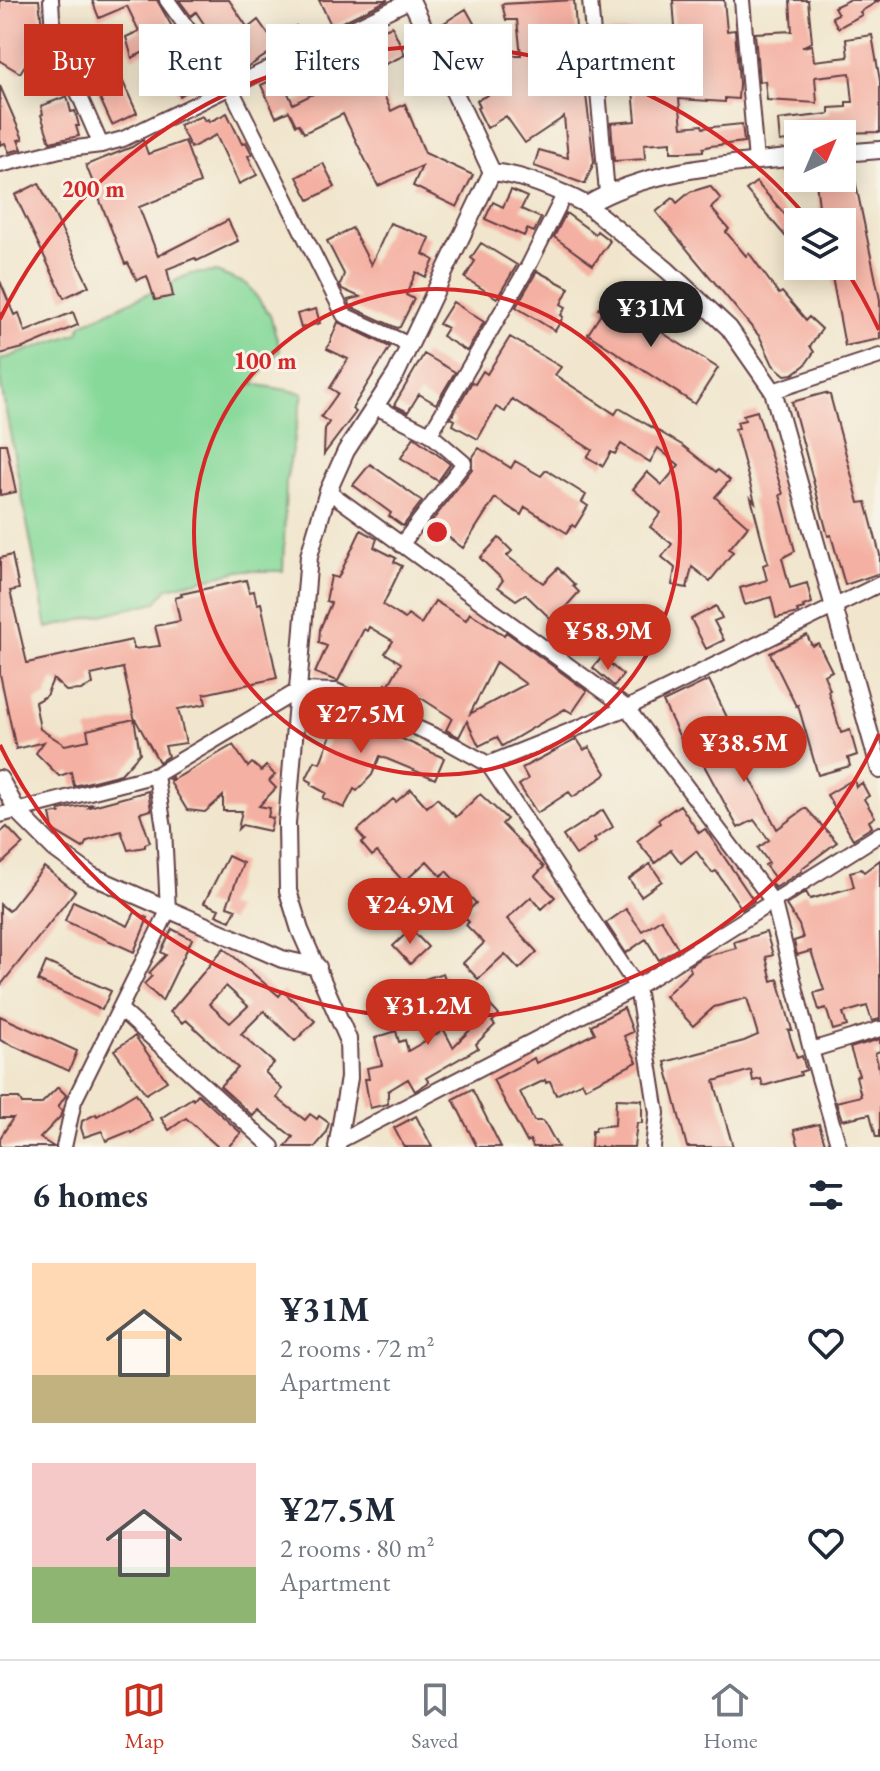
<!DOCTYPE html>
<html lang="en">
<head>
<meta charset="utf-8">
<style>
  :root { --surface:#fff; --page:#f6f6f7; --text:#1f2937; --muted:#747a83; --line:#e0e1e3; --accent:#c8321e }
  body { margin:0; font-family:"EB Garamond",serif; background:var(--page); color:var(--text); height:100vh; display:flex; flex-direction:column; font-size:30px; white-space:nowrap }
  * { box-sizing:border-box; margin:0 }
  p { font-size:26px; color:var(--muted) }
  .icon { flex:none; width:44px; height:44px; fill:none; stroke:currentColor; stroke-width:2; stroke-linecap:round; stroke-linejoin:round }
  .map { position:relative; height:1147px; overflow:hidden }
  .drawer { display:flex; flex-direction:column; background:var(--surface); flex:1 }
  .drawer>* { flex:none }
  .banner { position:absolute; left:24px; top:24px; width:832px; height:72px; display:flex; gap:16px }
  .needle { width:52px; rotate:44deg }
  .buttons { position:absolute; left:784px; top:120px; display:grid; gap:16px }
  .buttons a { display:grid; place-items:center; width:72px; height:72px; border-radius:0px; background:var(--surface); box-shadow:0 4px 20px #0003; font-size:40px }
  .price { position:absolute; translate:-50% -68px; padding:0 18px; border-radius:28px; background:var(--accent); color:#fff; font-size:26px; line-height:52px; filter:drop-shadow(0 2px 4px #0008) }
  .price::after { content:''; position:absolute; left:50%; top:48px; width:24px; height:18px; margin-left:-12px; background:inherit; clip-path:polygon(0 0,100% 0,50% 100%) }
  .price.selected { background:#222; color:#fff }
  ul { padding:0; list-style:none }
  li { display:flex; align-items:center; gap:24px; height:200px; padding:0 32px }
  li span { display:grid; place-items:center; flex:none; width:224px; height:160px; border-radius:0px; color:#555 }
  li>.icon { margin-inline-start:auto }
  span .icon { width:96px; height:96px; fill:#fffc; stroke-width:1 }
  li b { font-size:34px }
  h2 { display:flex; justify-content:space-between; align-items:center; height:96px; padding:0 32px; font-size:34px }
  .tag { padding:0 28px; border-radius:0px; background:var(--surface); box-shadow:0 4px 20px #0003; font-size:28px; line-height:72px }
  .tag.selected { background:var(--accent); color:#fff }
  .tab-bar { display:flex; justify-content:space-around; align-items:center; height:112px; border-top:2px solid var(--line); background:var(--surface); font-size:22px; color:var(--muted) }
  .tab-bar a { display:grid; justify-items:center; gap:4px }
  .tab-bar .selected { color:var(--accent) }
  .map>svg:first-child { display:block }
  .green { fill:#87d99a; stroke:#687c62; stroke-width:2 }
  .building { fill:#f4b0a2; fill-rule:evenodd }
  .lines { fill:none; stroke-linecap:round; stroke-linejoin:round }
  .minor-casing { stroke:#633d43; stroke-width:18 }
  .tertiary-casing { stroke:#633d43; stroke-width:20 }
  .minor { stroke:#fff; stroke-width:14 }
  .tertiary { stroke:#fff; stroke-width:16 }
  .ring { fill:none; stroke:#d62828; stroke-width:4 }
  .centre { fill:#d62828; stroke:#f7f3e8; stroke-width:4 }
  .ring-label { font-size:24px; text-anchor:middle; font-weight:bold; fill:#d62828; stroke:#f7f3e8; stroke-width:6; stroke-linejoin:round; paint-order:stroke }
</style>
</head>
<body>
<div class="map">
<svg width="880" height="1147" viewBox="0 0 880 1147">
  <rect width="100%" height="100%" fill="#f7f3e8"/>
  <filter id="ink" filterUnits="userSpaceOnUse"><feTurbulence type="fractalNoise" baseFrequency=".0125" numOctaves="2"/><feDisplacementMap in="SourceGraphic" scale="16" xChannelSelector="R" yChannelSelector="G"/><feConvolveMatrix kernelMatrix="1 2 1 2 8 2 1 2 1" color-interpolation-filters="sRGB"/></filter>
  <filter id="wash" filterUnits="userSpaceOnUse"><feTurbulence type="fractalNoise" baseFrequency=".006" numOctaves="4" result="noise"/><feDisplacementMap in="SourceGraphic" scale="32" xChannelSelector="R" yChannelSelector="G"/><feGaussianBlur stdDeviation="1.8" result="paint"/><feColorMatrix in="noise" values="0 0 0 0 0 0 0 0 0 0 0 0 0 0 0 0 0 1.4 0 .05"/><feComposite in="paint" operator="in"/></filter>
  <g filter="url(#wash)">
    <rect width="100%" height="100%" fill="#f1e6cd"/>
    <path class="green" d="M216 272 247 284 270 315 280 350 253 384 303 393 286 481 283 571H239L168 588 156 602 47 628 0 380V360L78 333 82 324 190 274Z"/>
    <g id="blocks">
      <path class="building" d="M0 0H39L43 36 39 41 46 45 44 49 48 51 39 66 27 62 20 73 0 61Z
        M92 0H157L185 50 189 48 207 77 180 96 169 77 175 74 158 45 132 58 126 37 139 31 127 6 99 18Z
        M179 0H229L248 28 258 20 271 38 296 26 300 42 289 48 286 42 245 69 221 34 214 39 196 12 191 16Z
        M319 0H388L332 27Z
        M574 0 577 42 575 45 554 46 555 79H560L561 89 581 87 582 96 586 95 594 162 585 184 534 166 539 150 568 158 564 117 525 143 506 116 487 128 477 108 480 107 477 100 488 95 476 72 512 55H521L517 20H506L502 4Z
        M673 0H724L727 31 735 30 739 84 738 99 725 98V102L679 99 682 127 702 125 703 128 742 124 744 142 710 146 703 148V151L690 152H671V142L644 144 645 159 614 161 611 123 636 121 632 80 651 79 649 52 606 55 604 33 675 27Z
        M790 0H808L812 42 802 47 812 45 814 61 848 57 846 39 872 35 880 81V132L795 134 796 140 780 142 778 120 829 114V108L846 107V102H853L850 73 815 77 817 103 767 100 765 81 759 82 755 33 792 31Z
        M849 0H880L860 12 862 15 838 28 832 17 838 14 834 7Z
        M466 9 476 27 447 42 439 26Z
        M392 26 405 55 373 70 391 111 405 104 425 153 473 175 457 207 413 186 422 166 378 186 343 114 304 133 299 124 296 125 289 111 276 117 261 85 280 76 293 104 333 84 321 58 341 46Z
        M119 73 137 113 112 125 94 85Z
        M0 86 23 139 18 140 22 149 9 152 5 143 0 145Z
        M67 96 71 112 75 111 79 126H76L79 136 50 142 41 115 43 114 41 106Z
        M227 113 242 144 246 142 252 154 248 156 257 175 239 184 216 135 191 148 179 125 202 116 205 121 208 119 209 122Z
        M143 140 148 154 185 141 200 183 139 207 158 256 228 220 238 241 197 261 195 258 167 269 173 296 155 300 147 276 137 280 128 263 125 264 86 165 132 147Z
        M323 163 335 187 309 200 297 177Z
        M854 175 880 300V339L845 346 830 266H842V222H821L816 182Z
        M756 182 797 228 786 237 746 190Z
        M39 183 89 286 64 298 15 195Z
        M710 186 721 199 711 208 729 229 726 232 746 256 749 253 779 294 782 292 806 320 809 317 822 329 810 346 814 352 805 365 793 374 785 375 773 365 760 337 656 212 673 198 677 203 690 192Z
        M511 190 527 197 521 209 541 218 534 232 527 229 524 236 485 219 493 202 503 207Z
        M566 213 595 234 597 231 610 241 593 265 554 237Z
        M390 223 430 238 423 254 434 260 426 277 416 272 406 295 414 299 400 327 397 328 351 307 348 300 360 297 342 289 340 285 344 274 327 241 352 228 371 265Z
        M481 243 517 265 497 298 465 278 475 261 471 258Z
        M537 271 569 288 561 304 566 307 561 315 563 317 555 331 516 307Z
        M0 281 14 315 19 313 25 332 73 312 78 325 23 348 0 354Z
        M612 288 626 297 620 306 718 368 695 404 588 334 603 311 598 309Z
        M453 302 484 322 467 351 442 336 447 328 439 324Z
        M316 309 320 323 301 328 297 314Z
        M338 322 390 347 352 409 356 412 324 454 325 429 329 422 321 417 338 393 330 388 348 359 327 349Z
        M510 337 561 367 555 375 615 414 619 408 682 445 716 472 718 470 730 480 715 497 748 526 729 549 733 552 710 581 692 567 687 588 672 585 675 568 662 557 672 544 650 527 661 513 633 489 647 472 662 485 679 465 658 448 650 462 621 444 615 454 611 452 603 466 587 457 592 450 512 399 505 412 496 407 478 439 453 425 455 420 451 418 472 382 475 384 483 371 487 374Z
        M424 354 455 372 436 404 419 394 408 412 394 405Z
        M825 393 830 395 859 503 866 502 880 555V573L845 585 831 535 828 536 792 402Z
        M757 411 783 494 780 495 795 551 782 558 790 588 807 583 812 603 803 606 804 608 797 610 798 613 776 618 771 597 745 605 740 588 767 580 763 565 768 563 751 498 755 502 735 429 739 428 737 422 745 420 743 415Z
        M414 437 450 464 438 481 401 458Z
        M0 444H6L16 492 0 495Z
        M479 448 511 468 515 461 541 476 546 470 586 495 582 502 588 506 575 527 572 525 567 533 525 507 521 515 495 498 463 548 444 534 441 539 426 529 472 469V458Z
        M370 464 422 501 403 526 389 516 391 513 353 485Z
        M361 530 377 539 374 547 396 558 394 562 402 566 383 605 405 619 408 615 421 624 435 601 466 620 470 613 504 635 506 632 587 691 572 713 565 709 502 746 497 737 479 746 467 721 459 737 446 730 452 718 421 698 410 712 393 701 390 705 376 698 386 684 388 686 401 663 385 653 393 641 369 627 367 631 364 629 338 681 315 673 327 646 319 643 320 629 331 603 326 601 331 576 338 578ZM496 662 526 684 470 714Z
        M499 538 512 551 507 556 543 583 558 568 575 585 573 586 579 592 553 621 525 594 516 600 498 587 503 580 480 558Z
        M12 555 19 589 10 591 27 663 132 640 134 649 160 646 155 626 180 621 175 598 182 596 181 594 246 580 249 592 254 591 257 604 261 603 277 678 204 694 206 704 178 709 186 743 165 746 168 756 159 762 134 717 123 668 91 675 93 684 81 690 66 691 53 679 46 696 35 702 40 729 65 745 89 740 87 730 134 719 140 753 121 774 74 786 71 772 59 776 36 753 44 742 16 749 0 674V558Z
        M716 606 722 618 714 621 724 640 706 649 691 619Z
        M807 635 812 646 818 643 832 671 824 675 830 690 828 691 841 733 850 730 857 755 848 758 850 766 818 775 798 705 796 706 770 653Z
        M602 657 623 675 614 686 593 668Z
        M709 680 737 738 731 741 777 829 806 808 837 842 801 869 802 871 775 888 770 882 774 877 765 865 769 863 758 848 769 840 754 820 738 828 699 756 696 757 691 745 685 748 663 702Z
        M320 703 351 717 352 715 363 720 365 715 379 722 376 727 444 758 435 779 380 756 372 775 357 791 354 789 344 808 323 798 326 793 311 785 312 782 306 779 315 761 320 763 332 732 313 724Z
        M577 739 584 750 589 747 606 773 604 776 573 797 569 792 537 813 519 785 528 779 522 768Z
        M233 745 248 767 252 763 261 771 266 766 275 775 269 781 276 788 259 806 270 808 268 817 273 818 270 831 242 825 238 829 242 811H223V796L205 812 187 810 170 782 172 780 169 779 172 777 173 780Z
        M854 779 856 787 862 783 869 796 864 799 875 817 869 821 872 827 853 839 827 795Z
        M411 789 427 807 437 798 456 817 480 794 507 819 502 824 544 867 535 876 555 897 542 909 531 897 507 919 537 952 519 969 505 954 478 979 463 963 484 943 466 925 469 922 463 916 476 903 446 871 441 876 427 861 404 882 377 852 372 856 361 843 365 840 357 831 393 799 396 802Z
        M148 791 151 810 140 813 150 842 145 844V847L128 850 121 831 87 841 83 848 53 830 50 814 60 813 59 810 92 804 89 807Z
        M680 805 699 833 705 829 754 901 742 909 716 871 712 873 696 851 681 863 671 850 655 863 637 841 660 823 658 820Z
        M603 810 613 827 594 839 596 842 576 855 563 836Z
        M7 827 23 844 0 865V833Z
        M228 856 243 863 227 906 236 909 230 921 216 915 219 909 204 903Z
        M880 860V1019L872 1021 867 1006 843 1013 847 1026 833 1030 826 1008 819 1010 814 993 824 990 811 951 797 955 794 941 803 938 799 925 786 905 806 892 810 899 854 887 850 872 861 869 864 872Z
        M650 864 662 881 641 896 629 879Z
        M44 867 75 891 0 986V904L9 911Z
        M73 901 128 926 135 912 148 918 134 952 65 921Z
        M626 909 642 931 661 919 678 948 659 960 646 939 626 953 606 923Z
        M172 929 192 939 162 1001 144 984 152 976 149 973 166 955 161 952Z
        M411 929 428 947 410 964 393 946Z
        M766 932 773 955 766 957 772 981 778 979 792 1030H788L797 1058 802 1056 806 1070 800 1072 801 1075 763 1086 761 1079 753 1081 751 1070 714 1081 733 1147H687L665 1062 744 1041 758 1035 747 998 714 1007 693 1026 665 996 691 971 689 966 703 957 736 948 734 942Z
        M224 948 279 996 283 991 315 1021 295 1041 264 1011 241 1034 274 1063 265 1072 282 1089 277 1098 305 1120 310 1114 317 1119 319 1116 329 1123 325 1135 315 1147H285L293 1137 258 1110 253 1116 220 1086 238 1068 186 1020 183 1023 170 1012ZM226 986 248 1006 230 1023 209 1004Z
        M46 962 111 991 102 1010 38 981Z
        M443 973 453 1002 471 985 499 1015 492 1022 495 1025 476 1044 478 1048 426 1078 429 1082 415 1091 408 1079 388 1091V1104L370 1108 365 1079H369L367 1068 382 1065 375 1038 396 1031 399 1042 405 1040 408 1051 444 1030 453 1047 473 1027 425 979Z
        M420 989 428 1003 404 1011 399 996Z
        M624 1008 633 1032 624 1036 637 1062 585 1088 582 1082 556 1095 550 1081 546 1083 545 1080 520 1092 534 1121H542L546 1125 558 1147H533L530 1140 527 1142 493 1080 534 1058 536 1063 595 1033 591 1025Z
        M0 1016 77 1051 69 1071 0 1040Z
        M135 1036 167 1081 146 1094 114 1050Z
        M880 1039V1051L875 1053 880 1072V1137H876L870 1114 842 1120 836 1102 861 1096 856 1076 859 1075 850 1048Z
        M58 1087 66 1095 58 1107 62 1110 60 1117 40 1138 54 1147H0V1138L13 1118H0V1098H19L22 1104H41Z
        M472 1089 501 1147H477L453 1099Z
        M136 1093 152 1120 131 1133 130 1131 106 1141 102 1131 84 1137 81 1128 82 1121 96 1114 97 1116Z
        M198 1094 241 1133 228 1147H218L186 1118 169 1130 161 1118 192 1098 193 1100Z
        M616 1099 642 1100V1123H637L634 1147H591L592 1131H595L596 1127 615 1125Z
        M416 1116 432 1147H404L394 1128Z
        M819 1124 826 1147H799L794 1130Z"/>
    </g>
  </g>
  <g filter="url(#ink)">
    <use href="#blocks" fill-opacity="0" stroke="#633d43" stroke-width="2"/>
    <g class="lines">
      <g class="minor-casing">
        <path id="minor" d="M51 0 53 35 101 145
          M167 0 231 89 344 315 410 345
          M590 0 607 193
          M742 0 756 161
          M0 165 60 150 101 145 123 139 411 0
          M773 391 880 356
          M376 407 430 434 464 463 401 545
          M430 434 529 265 565 193
          M328 491 627 708 774 903 811 1050 839 1147
          M488 764 627 708 880 584
          M0 815 156 775 299 690 336 691 450 743 488 764 637 987 657 1113 653 1147
          M120 1009 272 1147
          M811 1050 880 1029
          M339 1141 637 987 880 834
          M64 1147 74 1101 168 911 164 828 156 775"/>
      </g>
      <g class="tertiary-casing">
        <path id="tertiary" d="M411 0 492 172C524 175 558 190 587 205 647 169 730 164 798 157
          M842 153 880 150
          M587 205 667 270 729 328 773 391 880 770
          M0 779 18 812 55 849 92 876 282 959 318 967
          M337 1147 349 1078 348 1039 300 930 288 891 287 823 309 556 328 491 346 451 396 374 492 172"/>
      </g>
      <use href="#minor" class="minor"/>
      <use href="#tertiary" class="tertiary"/>
    </g>
  </g>
  <g class="ring">
    <circle cx="437" cy="532" r="243"/>
    <path d="M879 734A486 486 0 0 1 0 745M0 319A486 486 0 0 1 809 220M842 264A486 486 0 0 1 879 330"/>
  </g>
  <circle cx="437" cy="532" r="12" class="centre"/>
  <g class="ring-label">
    <text x="93" y="197">200 m</text>
    <text x="265" y="369">100 m</text>
  </g>
</svg>
<div class="buttons">
<a><svg class="needle" viewBox="-14 -14 28 28"><path d="M0-13l5 13h-10z" fill="#e53935"/><path d="M0 13l5-13h-10z" fill="#747a83"/></svg></a>
<a><svg class="icon" aria-label="layers" viewBox="0 0 24 24"><path d="M12 4l9 5-9 5-9-5zM3 14l9 5 9-5"/></svg></a>
</div>
<b class="price selected" style="left:651px;top:349px">¥31M</b>
<b class="price" style="left:608px;top:672px">¥58.9M</b>
<b class="price" style="left:361px;top:755px">¥27.5M</b>
<b class="price" style="left:744px;top:784px">¥38.5M</b>
<b class="price" style="left:410px;top:946px">¥24.9M</b>
<b class="price" style="left:428px;top:1047px">¥31.2M</b>
<div class="banner">
<a class="tag selected">Buy</a>
<a class="tag">Rent</a>
<a class="tag">Filters</a>
<a class="tag">New</a>
<a class="tag">Apartment</a>
</div>
</div>
<section class="drawer">
<h2>6 homes<svg class="icon" aria-label="filters" viewBox="0 0 24 24"><path d="M4 7h16M4 17h16"/><circle cx="9" cy="7" r="2"/><circle cx="15" cy="17" r="2"/></svg></h2>
<ul>
<li><span style="background:linear-gradient(#ffd9b3 70%,#c2b280 0)"><svg class="icon" aria-label="home" viewBox="0 0 24 24"><path d="M3 11l9-7 9 7M6 9v11h12V9"/></svg></span><div><b>¥31M</b><p>2 rooms · 72 m²</p><p>Apartment</p></div><svg class="icon" aria-label="heart" viewBox="0 0 24 24"><path d="M12 20l-8-8c-3-5 5-10 8-4 3-6 11-1 8 4z"/></svg></li>
<li><span style="background:linear-gradient(#f6c9c9 65%,#8fb573 0)"><svg class="icon" aria-label="home" viewBox="0 0 24 24"><path d="M3 11l9-7 9 7M6 9v11h12V9"/></svg></span><div><b>¥27.5M</b><p>2 rooms · 80 m²</p><p>Apartment</p></div><svg class="icon" aria-label="heart" viewBox="0 0 24 24"><path d="M12 20l-8-8c-3-5 5-10 8-4 3-6 11-1 8 4z"/></svg></li>
</ul>
</section>
<nav class="tab-bar">
<a class="selected"><svg class="icon" aria-label="map" viewBox="0 0 24 24"><path d="M3 6l6-2 6 2 6-2v14l-6 2-6-2-6 2zM9 4v14M15 6v14"/></svg>Map</a>
<a><svg class="icon" aria-label="saved" viewBox="0 0 24 24"><path d="M7 4h10v16l-5-4-5 4z"/></svg>Saved</a>
<a><svg class="icon" aria-label="home" viewBox="0 0 24 24"><path d="M3 11l9-7 9 7M6 9v11h12V9"/></svg>Home</a>
</nav>
</body>
</html>
